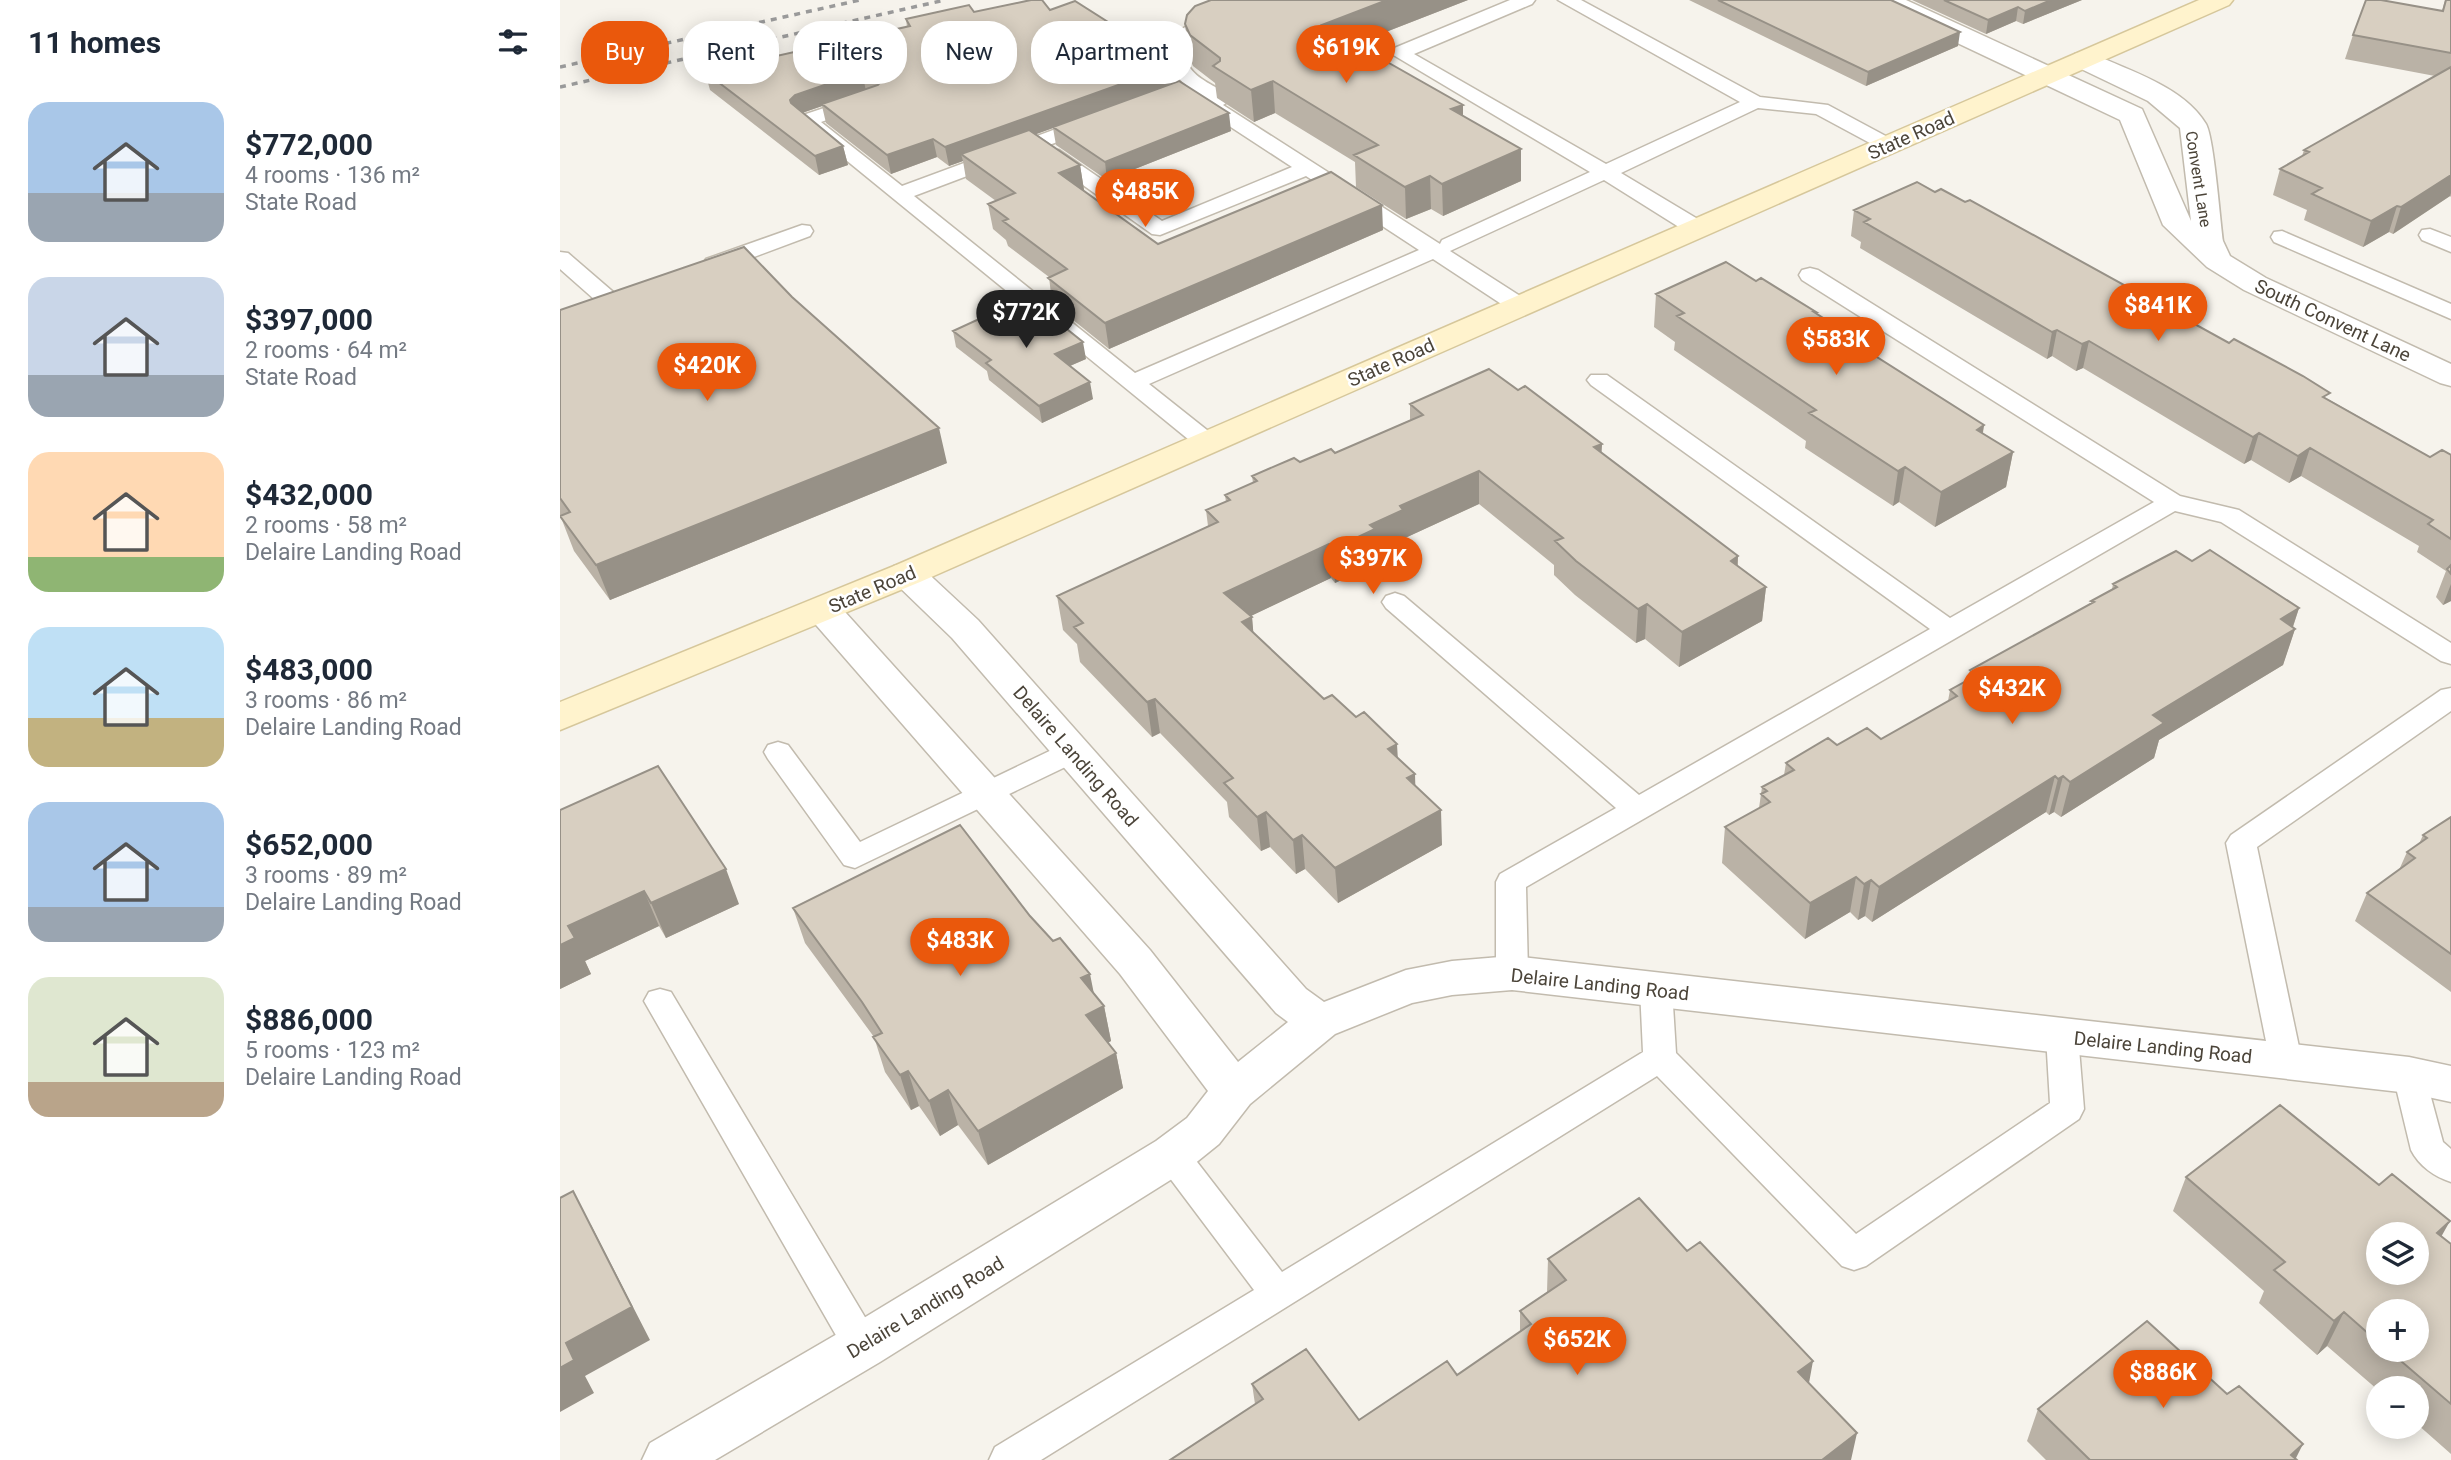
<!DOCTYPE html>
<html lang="en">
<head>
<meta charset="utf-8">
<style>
  :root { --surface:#fff; --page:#f2f2f3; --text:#1f2937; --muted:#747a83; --accent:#ea580c }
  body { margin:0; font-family:Roboto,sans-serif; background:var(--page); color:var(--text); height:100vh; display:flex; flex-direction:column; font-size:26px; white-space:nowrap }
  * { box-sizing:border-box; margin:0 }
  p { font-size:23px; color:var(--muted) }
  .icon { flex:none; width:38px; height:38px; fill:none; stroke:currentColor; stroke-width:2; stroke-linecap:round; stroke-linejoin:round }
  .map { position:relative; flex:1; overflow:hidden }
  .drawer { display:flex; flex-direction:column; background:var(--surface); width:560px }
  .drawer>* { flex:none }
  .banner { position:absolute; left:21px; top:21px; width:665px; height:63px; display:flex; gap:14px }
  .buttons { position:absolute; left:1806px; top:1222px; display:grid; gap:14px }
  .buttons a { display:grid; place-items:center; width:63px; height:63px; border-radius:50%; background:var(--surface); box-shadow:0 4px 18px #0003; font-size:35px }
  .price { position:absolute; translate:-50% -60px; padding:0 16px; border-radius:24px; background:var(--accent); color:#fff; font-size:23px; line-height:46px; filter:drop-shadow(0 2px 4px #0008) }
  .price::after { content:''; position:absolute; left:50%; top:42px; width:21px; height:16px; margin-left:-10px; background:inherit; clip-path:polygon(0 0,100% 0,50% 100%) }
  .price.active { background:#222; color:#fff }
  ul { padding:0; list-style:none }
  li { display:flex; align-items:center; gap:21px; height:175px; padding:0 28px }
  li span { display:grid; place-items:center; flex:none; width:196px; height:140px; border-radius:21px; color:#555 }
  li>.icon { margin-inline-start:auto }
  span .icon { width:84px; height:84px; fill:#fffc; stroke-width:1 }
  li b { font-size:30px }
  h2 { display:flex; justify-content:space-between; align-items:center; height:84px; padding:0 28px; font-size:30px }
  .tag { padding:0 24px; border-radius:28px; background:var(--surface); box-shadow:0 4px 18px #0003; font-size:24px; line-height:63px }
  .tag.active { background:var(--accent); color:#fff }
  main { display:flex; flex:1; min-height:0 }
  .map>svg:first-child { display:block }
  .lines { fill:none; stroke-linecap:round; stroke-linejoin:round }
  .lane-casing { stroke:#c2bbae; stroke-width:3 }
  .street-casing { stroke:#c2bbae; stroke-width:3 }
  .secondary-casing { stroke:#d6c79b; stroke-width:3 }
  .lane { fill:#fff; fill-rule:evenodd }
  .street { fill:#fff; fill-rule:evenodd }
  .secondary { fill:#fff3cd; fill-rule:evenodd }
  .rail { stroke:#9a9a9a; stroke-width:3.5; stroke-dasharray:6 6; stroke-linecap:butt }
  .wall { fill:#bab2a6; fill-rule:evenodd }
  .shaded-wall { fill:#979187 }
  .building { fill:#d8cfc1; stroke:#979187; stroke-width:2; fill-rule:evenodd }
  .labels { text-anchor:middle; stroke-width:5; stroke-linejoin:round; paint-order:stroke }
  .far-street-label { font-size:16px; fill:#4b4439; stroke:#fff }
  .street-label { font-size:19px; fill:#4b4439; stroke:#fff }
</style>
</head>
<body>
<main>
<section class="drawer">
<h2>11 homes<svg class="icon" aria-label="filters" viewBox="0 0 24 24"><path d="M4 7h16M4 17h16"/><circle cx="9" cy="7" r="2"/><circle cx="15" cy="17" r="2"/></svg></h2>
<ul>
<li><span style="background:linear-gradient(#a9c7e8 65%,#9aa5b1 0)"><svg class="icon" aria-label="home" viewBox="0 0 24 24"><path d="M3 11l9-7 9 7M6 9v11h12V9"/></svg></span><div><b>$772,000</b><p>4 rooms · 136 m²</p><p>State Road</p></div></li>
<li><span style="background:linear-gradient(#c9d6e8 70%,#9aa5b1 0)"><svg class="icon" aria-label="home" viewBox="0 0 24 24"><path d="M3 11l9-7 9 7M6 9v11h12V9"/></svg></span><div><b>$397,000</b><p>2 rooms · 64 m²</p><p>State Road</p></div></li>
<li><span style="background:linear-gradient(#ffd9b3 75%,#8fb573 0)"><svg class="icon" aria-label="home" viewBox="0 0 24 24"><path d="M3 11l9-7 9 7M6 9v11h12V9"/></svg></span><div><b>$432,000</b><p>2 rooms · 58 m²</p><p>Delaire Landing Road</p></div></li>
<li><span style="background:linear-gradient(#bfe0f5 65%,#c2b280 0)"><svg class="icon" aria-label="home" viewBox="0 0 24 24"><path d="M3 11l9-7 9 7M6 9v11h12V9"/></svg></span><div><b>$483,000</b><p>3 rooms · 86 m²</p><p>Delaire Landing Road</p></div></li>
<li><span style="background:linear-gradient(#a9c7e8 75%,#9aa5b1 0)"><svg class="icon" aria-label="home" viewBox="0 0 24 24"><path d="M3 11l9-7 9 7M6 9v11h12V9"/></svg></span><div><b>$652,000</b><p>3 rooms · 89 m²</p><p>Delaire Landing Road</p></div></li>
<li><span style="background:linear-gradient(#dfe7d0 75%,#b9a48a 0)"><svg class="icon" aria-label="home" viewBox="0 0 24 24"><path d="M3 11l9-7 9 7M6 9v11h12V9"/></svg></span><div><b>$886,000</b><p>5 rooms · 123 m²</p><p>Delaire Landing Road</p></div></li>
</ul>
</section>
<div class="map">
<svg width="1891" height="1460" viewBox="0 0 1891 1460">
  <rect width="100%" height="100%" fill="#f6f3ec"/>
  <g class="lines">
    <g class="lane-casing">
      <path id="lane" d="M681 0H708L705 4C683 12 611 30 629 66 636 79 657 87 669 95L672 99 663 105 880 244 882 240 1030 172 830 53 832 49 950 0H975L972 4 854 54 1046 164 1180 102 998 0H1021L1200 97 1268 105 1335 141 1338 145 1335 149H1321L1256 114 1198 108 1061 173 1146 224 1149 229 1146 234H1130L1044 180 890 251 968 301 971 306 968 311H952L873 259 589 384 657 438 660 443 657 448 648 450 639 448 237 120 240 116 294 98H308L311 102 308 106 261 122 342 186 523 119H537L540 123 537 127 354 196 575 373 859 250 746 176 600 235 592 234 485 158 482 154 485 150H499L602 221 732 167 631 101 628 97 636 92C568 47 637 15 681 0Z
        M242 225 250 226 253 231 250 236 162 269H146L143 264 146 259Z
        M1870 229 1891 237V252L1862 240 1859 235 1862 230Z
        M1722 231 1891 304V319L1714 242 1711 237 1714 232Z
        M0 252 8 253 59 297 62 302 59 307H43L0 269Z
        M1250 268 1258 270 1620 496 1679 510 1891 643V664L1881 661 1661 522 1615 511 966 887 968 973 963 982 952 985 941 982 936 973V882L940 874 1056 808 826 608 822 602 826 596 835 593 844 596 1079 795 1370 629 1031 385 1027 380 1031 375H1047L1390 618 1594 502 1242 280 1239 275 1242 270Z
        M1891 688V711L1697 847 1742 1061 1737 1070 1726 1074 1715 1070 1710 1061 1666 843 1671 835 1881 690Z
        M218 742 228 745 300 842 502 745 512 742 522 745 526 752 522 759 295 868 284 865 208 759 204 752 208 745Z
        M1096 977 1107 980 1112 989 1116 1053 1296 1234 1490 1103 1486 1036 1491 1027 1502 1023 1513 1027 1518 1036 1524 1109 1519 1119 1306 1266 1294 1270 1282 1266 1097 1076 481 1460H429L435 1447 694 1290 600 1165 595 1155 600 1145 612 1141 624 1145 722 1272 1083 1052 1080 989 1085 980Z
        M100 989 111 992 315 1334 320 1346 315 1358 302 1362 289 1358 84 1001 89 992Z
        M1849 1062 1861 1066 1865 1075 1883 1142 1891 1149V1182C1875 1177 1859 1166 1851 1150L1833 1075 1837 1066Z"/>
    </g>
    <g class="street-casing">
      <path id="street" d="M1313 0H1346L1582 109 1631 221 1620 128 1588 101 1515 66 1511 60 1515 54 1524 52 1533 54C1570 71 1624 87 1646 124 1654 138 1660 220 1663 241L1670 256 1706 278 1891 364V386L1880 383 1684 290 1647 267 1603 225 1560 120 1317 5Z
        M347 563 360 566 418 620 746 989 764 1002 846 970 892 961 952 956 1849 1057 1891 1066V1102L1849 1093 952 990 892 995 852 1003 775 1034 690 1104 659 1144 628 1169 320 1362 155 1460H82L90 1443 284 1330 596 1141 627 1118 648 1091 560 974 250 618 245 610 250 602 263 598 276 602 590 950 678 1062 728 1022 716 1013 392 638 334 582 329 574 334 566Z"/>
    </g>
    <g class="secondary-casing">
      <path id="secondary" d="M1639 0H1673L1669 5 360 582 0 730V702L334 566Z"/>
    </g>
    <use href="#lane" class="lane"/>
    <use href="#street" class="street"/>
    <use href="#secondary" class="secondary"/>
    <path class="rail" d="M0 67 300 0
      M0 87 385 0"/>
  </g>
  <path class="wall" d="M651 0H908L795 44 903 116 961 149V181L883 216 871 209 846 219 796 187 795 162 715 113 694 122 657 98 655 83 633 66 628 55 625 24Z
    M1129 0H1331L1398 46 1306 86Z
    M1352 0H1522L1463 24 1456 21 1426 34Z
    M1885 0H1891V197L1890 196 1833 234 1829 232 1803 247 1744 220 1747 210 1713 195 1720 169 1742 156 1744 150 1875 76 1785 59 1793 35 1882 11Z
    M490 10 619 81 671 131 547 180 496 145 493 128 476 134 520 165 524 190H523L598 244 823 230 549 349 492 303 489 277 448 246 446 240 433 229 428 204 436 201 406 179 403 161 389 166 377 157 331 174 266 123 262 106 242 113 283 146 288 165 259 175 150 90 145 72 347 27 346 19 414 12Z
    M1375 192 1768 399 1870 457 1891 455V601L1883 605 1876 597 1886 571 1857 552 1859 546 1741 476 1729 483 1691 460 1684 464 1523 368 1516 371 1492 356 1487 359 1300 248 1301 242 1291 236 1294 210Z
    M1196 281 1256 314 1280 333 1424 425 1423 433 1453 452 1446 487 1375 527 1339 502 1333 506 1245 448 1246 441 1114 350 1115 342 1094 327 1096 294Z
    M0 310 387 463 50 600 14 551 0 515Z
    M393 331 526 359 510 366 533 399 482 423 429 380 427 371 396 347Z
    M958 390 1042 444 1041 453 1178 556V566L1206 587 1202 621 1119 667 1085 639 1076 643 1015 595 994 575V565L919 504 845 538V544L817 556V563L775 583 771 578 690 616 692 617 693 633 764 699 838 758 856 786 882 845 778 903 745 869 736 874 710 847 701 851 669 817 667 802 600 733 592 737 520 662 517 644 503 630 497 596 648 526 646 510 666 502 665 495 693 483 692 476 775 453 850 420V404Z
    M1632 561 1739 608 1733 627 1735 629 1723 665 1599 740 1594 758 1501 817 1494 812 1489 815 1486 812 1312 922 1305 916 1298 920 1290 912 1245 939 1162 863 1165 827 1199 808 1202 787 1224 775 1226 763 1277 745 1321 739 1388 701 1390 690 1408 680 1410 670 1531 604V601L1552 589 1553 584Z
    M0 810 179 904 106 938 99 926 25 961 31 974 0 989Z
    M1891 817V992L1795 921 1807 893 1839 870 1847 852 1859 844 1863 835Z
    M233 908 470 916 544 1006 551 1041 548 1043 556 1053 563 1088 428 1165 398 1125 380 1136 359 1106 351 1110 325 1072 314 1037 245 943Z
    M1626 1177 1881 1236 1891 1244V1454L1857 1424V1388H1818V1390L1767 1346 1757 1355 1699 1303 1704 1291 1613 1211ZM1818 1311 1857 1349H1818Z
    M988 1259 1249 1383 610 1460 695 1404 692 1384 799 1420 897 1375 960 1333V1311L987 1292Z
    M1478 1409 1735 1459 1737 1460H1486L1467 1441Z"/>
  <path class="shaded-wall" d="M827 0H908L764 56 762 25Z
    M1491 0H1522L1463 24 1465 11Z
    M1458 7 1456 21 1426 34 1428 20Z
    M1400 32 1398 46 1306 86 1308 72Z
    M617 64 619 82 408 159 401 154 403 161 389 166 385 147Z
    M302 72 306 91 239 114 235 118 230 100 235 95Z
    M713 81 715 113 694 122 691 90Z
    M903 105V137L891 109Z
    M669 113 671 131 547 180 545 162Z
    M373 139 377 157 331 174 327 155Z
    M283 146 288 165 259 175 255 156Z
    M961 149V181L883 216 882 184Z
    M520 165 524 190 503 198 499 173Z
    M1891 175V193L1890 196 1833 234 1841 207Z
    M870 176 871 209 846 219 845 187Z
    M822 205 823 230 549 349 545 323Z
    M1837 206 1829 232 1803 247 1811 221Z
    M1497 330 1492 356 1487 359 1492 332Z
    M1529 341 1523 368 1516 371 1522 344Z
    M523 342 526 359 498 371 495 354Z
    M530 382 533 399 482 423 479 406Z
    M1424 425 1418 460 1417 430Z
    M379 428 387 463 50 600 36 565Z
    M1699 433 1691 460 1684 464 1693 437Z
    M1042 444 1040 477 1034 447Z
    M1750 448 1741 476 1729 483 1738 456Z
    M1453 452 1446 487 1375 527 1381 492Z
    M1345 467 1339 502 1333 506 1338 471Z
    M919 471V504L845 538V544L817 556V563L775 583 773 549 840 506Z
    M769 544 771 578 668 627 664 593Z
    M1178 556 1175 590 1171 561Z
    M1891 584V601L1883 605Z
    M1206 587 1202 621 1119 667 1122 632Z
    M1087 604 1085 639 1076 643 1078 609Z
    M1739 608 1731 632 1735 629 1723 665 1599 740 1594 758 1501 817 1510 782 1593 715 1721 619Z
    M692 617 695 651 682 622Z
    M595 699 600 733 592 737 587 702Z
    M837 744 839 778 828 749Z
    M855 774 856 809 847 778Z
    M1495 776 1486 812 1312 922 1319 887Z
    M1503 776 1494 812 1489 815 1498 779Z
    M881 810 882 845 778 903 775 868Z
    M706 812 710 847 701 851 697 817Z
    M742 835 745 869 736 874 733 840Z
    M166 869 179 904 106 938 91 903Z
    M1296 877 1290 912 1245 939 1250 903Z
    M1311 880 1305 916 1298 920 1304 884Z
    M84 891 99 926 25 961 31 974 0 989V945L8 926Z
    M530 974 537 1009 521 978Z
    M544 1006 551 1041 534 1050 526 1015Z
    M556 1053 563 1088 428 1165 418 1131Z
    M348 1071 359 1106 351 1110 340 1075Z
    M388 1090 398 1125 380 1136 369 1101Z
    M1890 1221 1871 1255 1877 1233Z
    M31 1225 90 1340 25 1376 34 1393 0 1412V1368Z
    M1784 1312 1767 1346 1757 1355 1774 1321Z
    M1253 1361 1247 1394 1238 1372Z
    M1297 1433 1291 1460H1262Z
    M1743 1444 1735 1460 1731 1455Z"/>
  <path class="building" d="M471 0H482L490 10 515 1 600 55 605 49 617 64 385 147 373 139 327 155 262 104 318 85 323 79 317 72H302L235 95 230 100 231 103 283 146 255 156 145 72 350 26 346 19 409 5 414 12Z
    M651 0H827L762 25 903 105 891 109 961 149 882 184 870 176 845 187 794 155 818 145 713 81 691 90 653 66 660 61V58L630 35 625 24 627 15 635 6Z
    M1158 0H1331L1400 32 1308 72Z
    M1384 0H1491L1465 11 1458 7 1428 20Z
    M1806 0H1821L1883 11 1886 0H1891V53L1793 35Z
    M1891 67V175L1841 207 1837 206 1811 221 1752 194 1762 188 1720 169 1749 152 1744 150Z
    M619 81 669 113 545 162 493 127Z
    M469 130 520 165 499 173 598 244 771 172 822 205 545 323 488 278 507 269 443 221 448 219 428 204 455 193 401 154Z
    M1357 182 1375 192 1381 189 1405 202 1410 200 1669 343 1674 339 1743 376 1770 393 1763 397 1870 457 1882 450 1891 455V539L1868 524 1873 520 1750 448 1738 456 1699 433 1693 437 1529 341 1522 344 1497 330 1492 332 1304 222 1310 219 1294 210Z
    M184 247 232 297 379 428 36 565 0 516 10 512 0 498V310Z
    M1166 262 1196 281 1201 278 1256 312H1254L1280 329 1276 331 1424 425 1417 430 1453 452 1381 492 1345 467 1338 471 1249 413 1256 410 1117 316 1124 313 1096 294Z
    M467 297 523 342 495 354 530 382 479 406 426 363 431 360 393 331Z
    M929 369 958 390 965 386 1042 444 1034 447 1178 556 1171 561 1206 587 1122 632 1087 604 1078 609 1016 561 995 541 1003 538 919 471 840 506 843 510 810 525 815 529 773 549 769 544 664 593 692 617 682 622 764 699 772 695 796 717 804 712 837 744 828 749 855 774 847 778 881 810 775 868 742 835 733 840 706 812 697 817 664 783 673 778 595 699 587 702 514 627 523 623 497 596 658 522 646 510 670 500 665 495 697 481 692 476 734 458 740 462 771 449 775 453 863 415 850 404Z
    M1650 550 1739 608 1721 619 1735 629 1593 715 1604 723 1510 782 1503 776 1498 779 1495 776 1319 887 1311 880 1304 884 1296 877 1250 903 1165 827 1210 802 1201 794 1207 791 1202 787 1234 770 1226 763 1268 738 1277 745 1307 728 1321 739 1397 696 1390 690 1417 675 1410 670 1534 602 1531 601 1557 587 1553 584 1616 551 1632 561Z
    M1891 565V574L1887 569Z
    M98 766 166 869 91 903 84 891 8 926 15 938 0 945V810Z
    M1891 817V954L1807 893 1855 858 1847 852 1867 838 1863 835Z
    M400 825 470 916 493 941 500 938 530 974 521 978 544 1006 526 1015 556 1053 418 1131 388 1090 369 1101 348 1071 340 1075 313 1037 322 1033 302 1002 233 908Z
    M1720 1105 1819 1185 1832 1174 1890 1221 1877 1233 1891 1244V1404L1827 1349H1857V1311H1818V1342L1784 1312 1774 1321 1714 1270 1725 1262 1626 1177ZM1818 1234H1857V1272H1818Z
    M13 1191 72 1307 6 1343 14 1360 0 1368V1198Z
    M1079 1198 1127 1251 1140 1242 1253 1361 1238 1372 1297 1433 1262 1460H610L703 1399 692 1384 746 1349 799 1420 887 1361 897 1375 971 1324 960 1311 1006 1280 988 1259Z
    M1587 1321 1667 1394 1679 1386 1743 1444 1731 1455 1737 1460H1530L1478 1409Z"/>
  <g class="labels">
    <g class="far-street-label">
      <text transform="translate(1639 179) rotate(81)" y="6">Convent Lane</text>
    </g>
    <g class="street-label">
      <text transform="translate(1351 135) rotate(-24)" y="7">State Road</text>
      <text transform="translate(1773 320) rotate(25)" y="7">South Convent Lane</text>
      <text transform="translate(831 362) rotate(-24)" y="7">State Road</text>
      <text transform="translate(312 589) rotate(-23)" y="7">State Road</text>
      <text transform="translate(516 756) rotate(49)" y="7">Delaire Landing Road</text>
      <text transform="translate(1040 984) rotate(6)" y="7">Delaire Landing Road</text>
      <text transform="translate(1603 1047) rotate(6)" y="7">Delaire Landing Road</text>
      <text transform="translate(365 1307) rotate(-31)" y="7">Delaire Landing Road</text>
    </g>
  </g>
</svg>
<div class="buttons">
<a><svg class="icon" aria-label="layers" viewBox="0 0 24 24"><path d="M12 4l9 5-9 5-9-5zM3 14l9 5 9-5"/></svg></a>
<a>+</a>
<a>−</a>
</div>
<b class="price" style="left:786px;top:85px">$619K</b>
<b class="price" style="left:585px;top:229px">$485K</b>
<b class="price" style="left:1598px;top:343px">$841K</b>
<b class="price active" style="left:466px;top:350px">$772K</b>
<b class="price" style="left:1276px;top:377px">$583K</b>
<b class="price" style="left:147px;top:403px">$420K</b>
<b class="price" style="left:813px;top:596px">$397K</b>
<b class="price" style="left:1452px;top:726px">$432K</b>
<b class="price" style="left:400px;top:978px">$483K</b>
<b class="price" style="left:1017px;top:1377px">$652K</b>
<b class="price" style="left:1603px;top:1410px">$886K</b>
<div class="banner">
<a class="tag active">Buy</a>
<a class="tag">Rent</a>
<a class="tag">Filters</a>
<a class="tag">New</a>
<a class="tag">Apartment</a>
</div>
</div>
</main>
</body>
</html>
